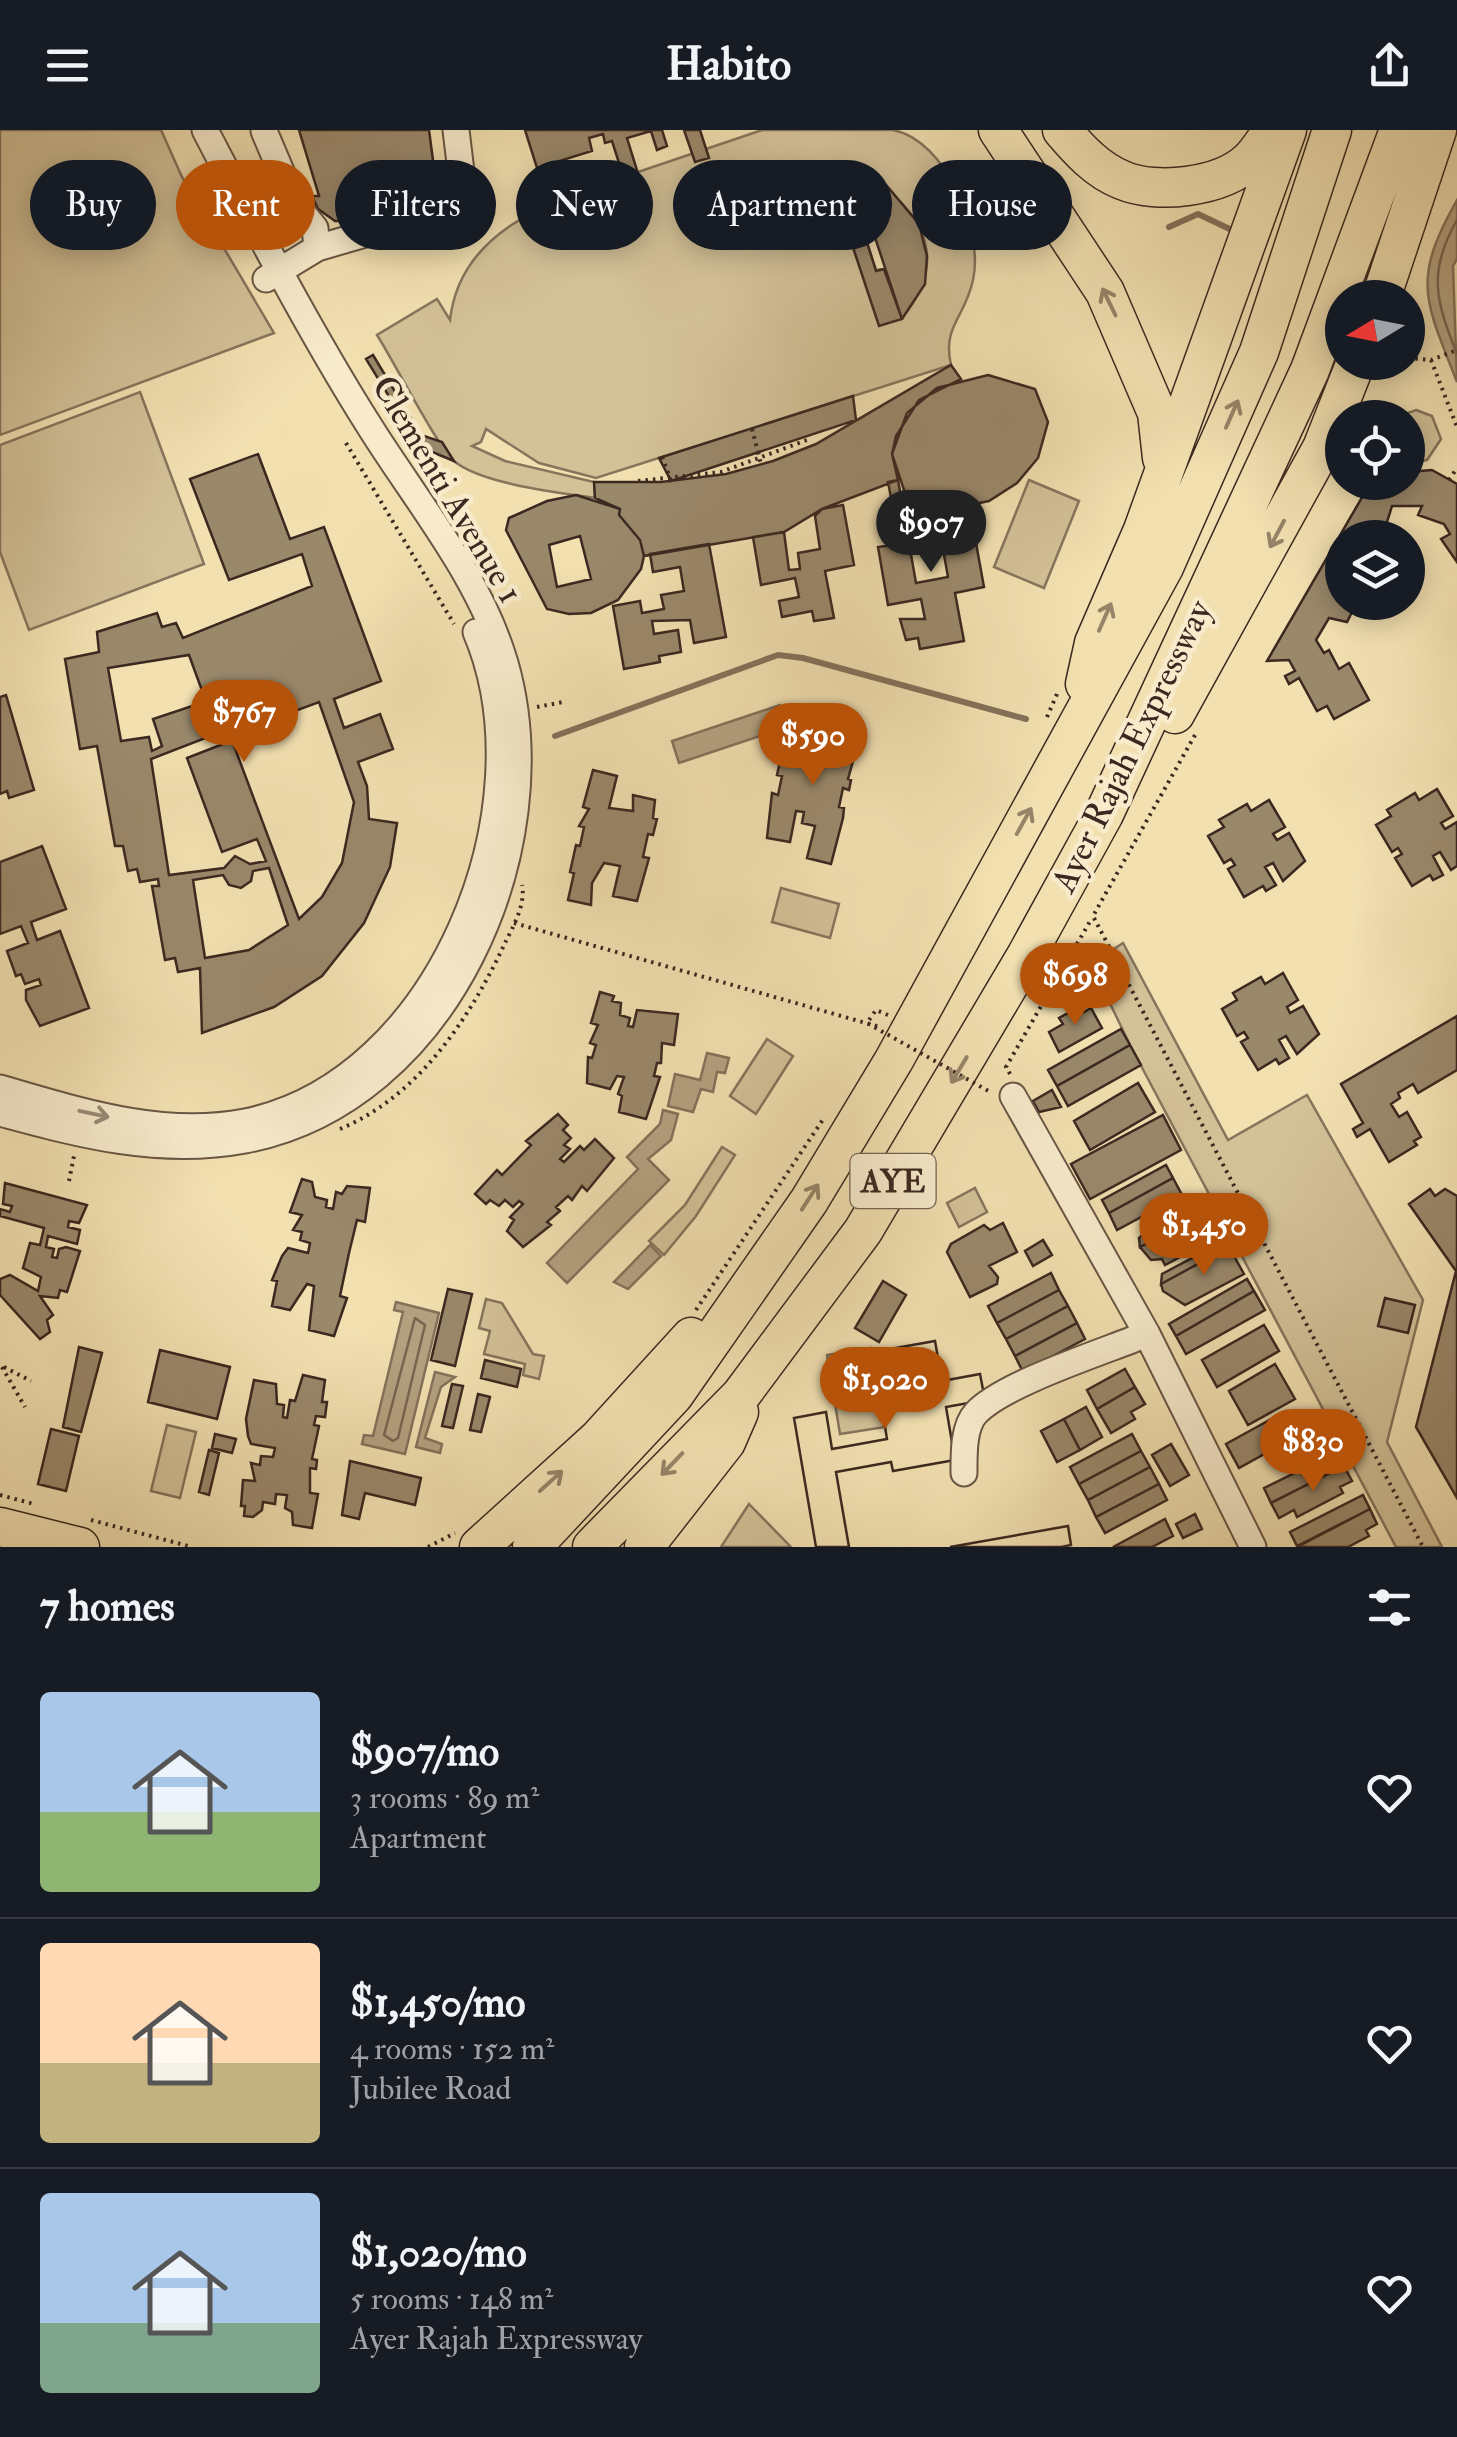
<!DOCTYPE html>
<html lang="en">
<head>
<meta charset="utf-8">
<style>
  :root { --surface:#171b24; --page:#20242c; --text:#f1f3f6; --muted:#9ea1a6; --line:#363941; --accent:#b45309 }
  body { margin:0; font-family:"IM FELL Double Pica",serif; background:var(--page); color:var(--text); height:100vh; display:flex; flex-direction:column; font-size:38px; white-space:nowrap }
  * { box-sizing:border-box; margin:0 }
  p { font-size:32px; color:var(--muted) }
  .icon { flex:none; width:55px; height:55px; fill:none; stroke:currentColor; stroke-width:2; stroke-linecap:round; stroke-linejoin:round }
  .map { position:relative; height:1417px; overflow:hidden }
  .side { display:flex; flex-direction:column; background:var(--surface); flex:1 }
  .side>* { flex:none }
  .banner { position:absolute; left:30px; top:30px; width:1398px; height:90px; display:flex; gap:20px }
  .needle { width:65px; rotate:260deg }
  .fabs { position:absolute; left:1325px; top:150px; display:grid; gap:20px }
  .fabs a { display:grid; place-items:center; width:100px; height:100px; border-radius:50%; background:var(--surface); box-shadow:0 5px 25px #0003; font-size:50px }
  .price { position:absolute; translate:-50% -85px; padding:0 22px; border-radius:35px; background:var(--accent); color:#fff; font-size:32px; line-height:65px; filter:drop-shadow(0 2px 5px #0008) }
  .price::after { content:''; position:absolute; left:50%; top:60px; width:30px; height:22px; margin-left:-15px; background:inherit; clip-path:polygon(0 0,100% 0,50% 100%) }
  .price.on { background:#222; color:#fff }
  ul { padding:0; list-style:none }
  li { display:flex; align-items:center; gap:30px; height:250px; padding:0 40px }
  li+li { border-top:2px solid var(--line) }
  li span { display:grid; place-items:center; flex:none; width:280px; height:200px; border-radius:10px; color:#555 }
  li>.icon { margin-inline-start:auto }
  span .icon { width:120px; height:120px; fill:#fffc; stroke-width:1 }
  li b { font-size:42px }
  h2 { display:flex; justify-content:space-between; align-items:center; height:120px; padding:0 40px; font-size:42px }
  .tag { padding:0 35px; border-radius:45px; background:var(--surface); box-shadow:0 5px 25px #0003; font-size:35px; line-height:90px }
  .tag.on { background:var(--accent); color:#fff }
  header { display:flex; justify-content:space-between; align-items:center; height:130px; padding:0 40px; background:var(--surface); font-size:45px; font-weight:800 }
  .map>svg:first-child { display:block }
  .green { fill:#d3c198; stroke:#87745c; stroke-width:2.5; fill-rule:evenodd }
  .water { fill:#b4a180; stroke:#84715a; stroke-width:2.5 }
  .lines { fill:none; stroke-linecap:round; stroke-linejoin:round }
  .shore { stroke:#786450; stroke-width:2.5 }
  .stream { stroke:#84715a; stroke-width:6 }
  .building { fill:#9a886b; stroke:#3b2820; stroke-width:2.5; fill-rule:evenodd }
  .minor-casing { stroke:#695644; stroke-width:29 }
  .highway-casing { stroke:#3b2820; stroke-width:41 }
  .path { stroke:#3b2820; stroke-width:4; stroke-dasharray:2.5 5; stroke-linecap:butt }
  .minor { stroke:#f7ebcc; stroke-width:25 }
  .highway { stroke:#f2e0b1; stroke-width:38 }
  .path-bridge { stroke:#3b2820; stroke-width:4; stroke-dasharray:2.5 5; stroke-linecap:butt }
  .oneway { stroke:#968468 }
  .oneway2 { stroke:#998a76 }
  .labels { text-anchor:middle; stroke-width:9; stroke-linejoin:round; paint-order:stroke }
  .shield { fill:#f7ebcc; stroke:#736254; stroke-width:2.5 }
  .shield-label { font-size:32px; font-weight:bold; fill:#3b2820 }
  .street-label { font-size:35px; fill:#3b2820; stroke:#f7ebcc }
</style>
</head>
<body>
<header><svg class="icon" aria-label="menu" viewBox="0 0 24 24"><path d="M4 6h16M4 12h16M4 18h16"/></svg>Habito<svg class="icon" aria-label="share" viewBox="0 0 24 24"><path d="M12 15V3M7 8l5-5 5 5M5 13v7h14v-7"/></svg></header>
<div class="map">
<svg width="1457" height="1417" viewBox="0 0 1457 1417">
  <rect width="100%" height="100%" fill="#f2e0b1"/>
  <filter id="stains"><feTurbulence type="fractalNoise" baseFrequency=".002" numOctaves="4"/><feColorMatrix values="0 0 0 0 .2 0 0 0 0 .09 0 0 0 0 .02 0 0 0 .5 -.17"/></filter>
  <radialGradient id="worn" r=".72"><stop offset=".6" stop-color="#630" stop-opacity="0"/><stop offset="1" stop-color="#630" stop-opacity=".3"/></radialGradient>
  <path class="green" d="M0 0H161L182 47 274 203 0 305Z
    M762 0C803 0 852 0 893 0 946 10 984 102 973 150 965 188 942 196 951 235L596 348 539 333 486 299 481 312 472 316 505 331 594 352 595 368C561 363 481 354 454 331 438 318 392 228 377 205L437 169 450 190C461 94 562 68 638 42 680 28 721 14 762 0ZM853 38C915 71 956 123 902 188L884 139 876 140 844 41Z
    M140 262 204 434 29 500 0 422V315Z
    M1416 280 1432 286 1441 309 1427 330 1410 333 1408 288 1397 287Z
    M1029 350 1079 371 1044 458 994 437Z
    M781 758 839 774 830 808 772 792Z
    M1123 813 1228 1010 1307 965 1423 1170 1387 1312 1442 1417H1396L1130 915 1091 834Z
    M767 909 793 926 756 984 730 966Z
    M722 1017 735 1025 696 1086 664 1125 649 1111 685 1075Z
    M975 1058 987 1082 959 1097 947 1073Z
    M486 1169 502 1173 533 1224 544 1226 539 1249 523 1245 525 1234 484 1224 490 1201 479 1198Z
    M871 1218 885 1297 840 1304 827 1225Z
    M167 1295 196 1302 180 1368 151 1361Z
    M749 1374 791 1417H721Z"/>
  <path class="water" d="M1457 70V129L1453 136 1457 252C1425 170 1411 151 1457 70Z
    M780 575 787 597 679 633 672 611Z
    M707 923 729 928 725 943 717 942 713 962 701 959 693 982 668 976 675 944 700 950Z
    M663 980 678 984 671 1010 648 1029 669 1050 567 1153 547 1133 638 1039 627 1027 660 994Z
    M650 1115 661 1126 628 1159 614 1152Z
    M396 1172 439 1183 405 1324 362 1314 364 1305 373 1306 403 1182 394 1180Z
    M435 1242 455 1247 441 1257 425 1308 442 1314 440 1323 416 1317Z"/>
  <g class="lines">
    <path class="shore" d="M1457 90C1427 142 1436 171 1457 224
      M415 1188 425 1195 398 1308 393 1311 384 1305Z"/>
    <path class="stream" d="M1169 97 1198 84 1236 102
      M555 606 778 525 803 528 1026 589"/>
  </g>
  <path class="building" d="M299 0H429L436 53 420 73 369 88 342 84 343 91H335L318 79 312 66H319Z
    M525 0H662L667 16 657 20 651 1 627 8 640 50 626 55 612 11 605 13 603 4 589 8 592 21 537 38Z
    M684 0H700L709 28 695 32Z
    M852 38 887 56 919 94 927 126 925 154 902 189Z
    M844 40 876 141 884 139 902 189 879 196 829 45Z
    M373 225 421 305 442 312 454 331 420 317 366 229Z
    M951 235 961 249 919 270 896 306 892 324 898 350 822 379 784 402 644 426 640 410 619 385 620 379 595 368 594 352H661L726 344 773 331 816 314Z
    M988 245 1035 259 1048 292 1038 328 1017 353 989 371 950 379 912 367 904 360 892 324 907 283 937 258Z
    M853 266 856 290 671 351 659 328Z
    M258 324 290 409 324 397 381 551 334 569 344 598 380 584 393 619 358 632 367 656 369 689 397 693 390 737 364 793 322 846 274 877 202 903 200 838 178 842 175 828 165 830 152 756H159L158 749 140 752 137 739 128 741 123 716H115L97 616 80 619 65 529 99 522 97 502 157 483 162 497 176 493 183 508 312 456 302 424 229 450 190 349ZM189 525 215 596 203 600 195 575 153 589 162 616 152 621 149 607 121 611 108 538ZM319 572 354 672 342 733 322 767 299 789 230 605ZM218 603 223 614 187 628 222 722 257 709 266 731 250 734 235 726 224 738 169 745 151 629ZM269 738 288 795 249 820 205 828 193 750 223 745 229 755 241 758 251 751 253 741Z
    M1432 340 1457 354V432L1441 409 1450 404 1444 394 1418 385 1422 376H1392L1382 408H1342V472H1357L1347 492 1329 488 1316 510 1324 523 1329 520 1339 539 1349 533 1369 570 1334 589 1327 576 1317 581 1299 548 1289 554 1285 546 1295 541 1289 530 1267 531 1364 364 1356 352H1408V342Z
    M898 350 916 453 948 447 935 375 942 377 944 385 970 380 984 457 955 463 964 511 920 519 918 508 906 510 900 489H925L921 469 888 475 878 417 893 415 886 380 893 378 888 352Z
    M576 365 620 379 619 385 640 410 644 426 641 439 618 470 591 483 569 484 547 479 506 400 509 388 547 371Z
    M843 375 854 435 825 441 834 488 814 491 812 481 782 487 779 471 799 467 795 448 761 455 753 407 784 402 789 440 800 439 798 423 820 419 815 386 822 379Z
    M580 406 591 449 557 457 549 415Z
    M709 414 726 507 694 513 690 490 652 491 654 504 678 500 681 522 659 526 660 532 624 539 613 476 640 471 642 483 664 479 661 465 684 461 680 437 653 442 650 424Z
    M6 565 34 660 9 668 7 661 0 664V567Z
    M798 588 818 592 813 628 824 631 834 595 854 599 851 623 855 624 848 649 851 650 849 660 843 658 839 677 844 678 843 688 831 734 807 728 815 696 802 693 804 682 796 681 790 712 767 708 772 663 778 665 782 646 777 645 779 636Z
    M593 640 617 646 609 678 633 681V665L655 670 653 688 657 689 653 705 648 704 643 727 649 728 637 771 613 766 620 736 604 733 592 753 591 775 568 770 574 743 570 742 576 715 580 716 584 697 579 696 589 679 583 677Z
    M1437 659 1453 686 1441 693 1445 699 1457 692V736L1451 740 1440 722 1433 726 1443 745 1433 750 1430 745 1412 756 1395 728 1402 724 1398 718 1392 722 1376 695 1391 686 1387 680 1415 663 1419 670Z
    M1269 670 1285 697 1273 704 1277 710 1289 703 1305 731 1283 751 1273 733 1265 737 1276 755 1266 761 1263 756 1244 767 1228 739 1235 735 1231 729 1224 733 1208 706 1224 697 1219 690 1247 674 1251 681Z
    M42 716 66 779 31 792 37 810 60 801 89 878 40 896 26 870V860L41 855 39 849 25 854 21 844 16 846 7 821 28 813 21 796 0 804V732Z
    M1283 843 1298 870 1287 877 1290 883 1303 876 1319 904 1297 924 1286 906 1279 910 1289 928 1279 934 1276 929 1258 940 1241 912 1248 908 1244 902 1237 906 1222 879 1237 870 1233 863 1261 847 1265 854Z
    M600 862 614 866 612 871 621 873 620 885 630 888 628 896 633 897 637 880 678 884 674 915 662 913 661 933H657L654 946 660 947 646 989 619 982 622 966 618 964 624 947 617 946 610 959 587 953 588 927 592 928 596 915 590 913 598 895 591 893Z
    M1081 876 1084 882 1091 878 1102 898 1059 922 1049 902 1063 894 1059 888Z
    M1457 886V940L1418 963 1413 954 1398 963 1400 968 1391 974 1399 987 1407 982 1421 1007 1414 1011 1417 1015 1389 1032 1370 999 1357 1007 1353 999 1363 993 1341 954Z
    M1121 899 1130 915 1057 956 1048 940Z
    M1130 915 1141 935 1068 976 1057 956Z
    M1138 953 1155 982 1090 1020 1074 991Z
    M1052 960 1061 977 1039 982 1033 971Z
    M558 984 568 995 563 1000 571 1008 564 1015 570 1019 560 1029 564 1032 580 1016 584 1020 595 1009 614 1028 587 1061 582 1056 572 1070 568 1066 556 1077 560 1081 547 1092 551 1095 523 1117 507 1101 514 1090 510 1087 523 1074 519 1071 513 1077 505 1070 499 1076 490 1070 486 1074 475 1064 497 1040 502 1045 531 1015 526 1011Z
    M1163 985 1181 1020 1090 1069 1071 1034Z
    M1166 1035 1173 1048 1109 1083 1102 1070Z
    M1173 1048 1182 1065 1117 1100 1109 1083Z
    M302 1049 312 1052 315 1067 327 1070 326 1077 333 1079 336 1062 342 1064 347 1056 370 1058 365 1092 357 1090 349 1123 340 1166 347 1168 334 1206 309 1200 314 1156 307 1154 290 1180 272 1176 277 1151 272 1150 282 1126 288 1118 308 1123 310 1113 300 1110 302 1102 293 1100 302 1085 290 1082Z
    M5 1053 87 1075 79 1093 69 1091 68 1097 80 1100 77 1114 48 1106 46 1117 54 1119 52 1127 57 1128 59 1119 66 1117 80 1121 67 1162 60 1160 58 1168 40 1166 53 1185 47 1190 50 1202 40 1209 0 1165V1149L10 1145 38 1161 41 1147 23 1138 30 1113 40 1115 44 1098 0 1086V1079L10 1082 12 1076 3 1074Z
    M1430 1059 1435 1066 1445 1059 1457 1066V1368L1416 1297 1456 1141 1409 1074Z
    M1204 1070 1211 1082 1140 1117 1139 1108 1147 1101Z
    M1211 1082 1223 1104 1165 1135 1162 1129 1151 1130 1140 1117Z
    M1003 1093 1017 1122 989 1136 998 1147 997 1154 970 1167 947 1122 951 1114 984 1095 990 1100Z
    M1043 1110 1052 1125 1033 1136 1025 1121Z
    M1226 1110 1229 1117 1161 1154 1162 1144Z
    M1229 1117 1244 1144 1185 1175 1163 1161 1161 1154Z
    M1051 1143 1059 1160 997 1193 988 1176Z
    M1247 1149 1254 1161 1176 1206 1169 1194Z
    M883 1151 906 1165 879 1212 855 1198Z
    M448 1159 472 1164 455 1236 431 1230Z
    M1059 1160 1068 1176 1006 1209 997 1193Z
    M1254 1161 1265 1180 1186 1224 1176 1206Z
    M1385 1168 1415 1175 1408 1203 1378 1196Z
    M1068 1176 1077 1193 1015 1226 1006 1209Z
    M1077 1193 1085 1209 1023 1242 1015 1226Z
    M1264 1195 1279 1221 1217 1257 1202 1230Z
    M935 1211 942 1251 980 1244 985 1270 946 1277 955 1330 893 1341 891 1332 836 1342 849 1417H816L794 1288 826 1282 832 1319 887 1309 873 1222Z
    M935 1211 942 1251 980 1244 985 1270 946 1277 955 1330 893 1341 891 1332 836 1342 849 1417H816L794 1288 826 1282 832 1319 887 1309 873 1222Z
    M79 1217 102 1223 81 1302 63 1297Z
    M160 1220 230 1237 217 1289 148 1272Z
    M485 1230 521 1239 517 1257 481 1248Z
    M1275 1234 1295 1269 1248 1295 1229 1261Z
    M1125 1239 1135 1257 1097 1279 1087 1260Z
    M303 1245 325 1250 322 1272H327L325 1287 316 1286 314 1295 319 1296 312 1329 317 1330 316 1339 310 1338V1363L318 1364 312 1398 293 1395 292 1382 285 1378 287 1365 276 1364 275 1374 263 1372 262 1380 253 1387 244 1386 245 1376H241L243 1350 255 1351 251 1333 260 1335 261 1326 273 1327 275 1318 251 1314 248 1306 246 1289 254 1250 276 1254 277 1274 284 1275 283 1287 287 1288 290 1270 295 1271Z
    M452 1254 463 1256 453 1298 442 1296Z
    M1135 1257 1145 1274 1131 1282 1135 1289 1111 1303 1097 1279Z
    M478 1264 490 1267 481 1302 470 1300Z
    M1086 1277 1102 1307 1080 1320 1064 1289Z
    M1284 1282 1297 1306 1239 1338 1226 1314Z
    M1064 1289 1080 1320 1057 1332 1041 1301Z
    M51 1299 79 1306 66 1361 38 1354Z
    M215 1304 236 1309 232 1323 212 1318Z
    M1132 1304 1141 1321 1079 1354 1070 1337Z
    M1171 1314 1189 1345 1170 1356 1152 1325Z
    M209 1320 219 1323 209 1365 199 1362Z
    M1141 1321 1150 1337 1088 1370 1079 1354Z
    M1337 1322 1344 1336 1271 1373 1264 1358Z
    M350 1331 421 1348 415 1375 365 1363 359 1389 342 1385Z
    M1344 1336 1352 1351 1340 1357 1343 1363 1297 1387 1294 1380 1279 1388 1271 1373Z
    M1150 1337 1159 1354 1096 1387 1088 1370Z
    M1159 1354 1167 1370 1105 1403 1096 1387Z
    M1363 1365 1370 1379 1297 1416 1290 1402Z
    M1370 1379 1377 1394 1366 1400 1369 1406 1348 1417H1297Z
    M1195 1384 1202 1399 1183 1408 1176 1394Z
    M1165 1389 1173 1406 1152 1417H1113Z
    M1068 1396 1071 1415 1061 1417H950Z
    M1068 1396 1071 1415 1061 1417H950Z"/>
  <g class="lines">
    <g class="minor-casing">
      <path id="minor" d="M264 1 294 72
        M240 96 273 73 294 72 315 98 317 118 266 149
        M317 118 465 75 456 0
        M0 958C80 981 161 1008 245 992 440 953 550 676 476 502
        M1013 966 1147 1204 1253 1417
        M0 983C81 1005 160 1026 245 1010 447 972 558 718 505 533 480 447 417 372 370 297 310 202 257 100 205 0
        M964 1343C964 1325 963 1297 976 1283 1004 1253 1106 1221 1147 1204"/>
    </g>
    <g class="highway-casing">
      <path id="highway" d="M998 0 1105 162 1157 283 1162 328
        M1062 0C1079 20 1097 40 1122 50 1157 65 1221 57 1249 31 1258 23 1265 10 1273 0
        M1381 168 1437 0
        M1085 554 1094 513 1143 400 1287 0
        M1175 584 1322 318 1356 232
        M0 1397 80 1417
        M479 1417 598 1309 691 1207
        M532 1417 674 1265 809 1071 894 930 1164 437 1259 222 1332 0
        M592 1417 741 1265 863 1101 1026 826 1104 684 1310 240 1399 0
        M644 1417 726 1312 739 1282"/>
    </g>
    <path class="path" d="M1408 228 1431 230 1457 220
      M1431 230 1457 297
      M752 299 758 322
      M346 313 454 494
      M662 327 671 351
      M1449 350 1457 338
      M638 351 721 342 807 310
      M930 404 933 420
      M908 407 940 402
      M537 577 563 572
      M1047 587 1057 564
      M1195 605 1093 786 1423 1417
      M514 793 880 897
      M1010 944 1006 937 1092 788
      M340 999C419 966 470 888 505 813 513 797 526 774 522 755
      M69 1051 74 1026
      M696 1180 824 988
      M2 1237 25 1277
      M4 1237 31 1251
      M0 1365 34 1374
      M91 1390 192 1417
      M428 1417 455 1403"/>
    <use href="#minor" class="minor"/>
    <use href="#highway" class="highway"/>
    <path class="path-bridge" d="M758 322 761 335
      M888 885 876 880 867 893 992 963"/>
  </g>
  <defs><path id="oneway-shaft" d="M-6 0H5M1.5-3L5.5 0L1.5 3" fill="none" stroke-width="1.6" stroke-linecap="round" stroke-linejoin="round" transform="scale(2.5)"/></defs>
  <g class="oneway">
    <use href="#oneway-shaft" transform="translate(1109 172) rotate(-116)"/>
    <use href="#oneway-shaft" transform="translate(1232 284) rotate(-66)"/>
    <use href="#oneway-shaft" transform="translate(1277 404) rotate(118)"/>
    <use href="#oneway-shaft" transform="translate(1105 487) rotate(-66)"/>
    <use href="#oneway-shaft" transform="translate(1024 691) rotate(-61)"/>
    <use href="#oneway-shaft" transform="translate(959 940) rotate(121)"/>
    <use href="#oneway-shaft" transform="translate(810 1067) rotate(-57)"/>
    <use href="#oneway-shaft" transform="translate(672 1334) rotate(134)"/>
    <use href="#oneway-shaft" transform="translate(551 1351) rotate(-42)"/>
  </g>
  <use class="oneway2" href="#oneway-shaft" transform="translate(94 984) rotate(12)"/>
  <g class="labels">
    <rect class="shield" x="850.5" y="1024" width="85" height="54" rx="8"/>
    <g class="shield-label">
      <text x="893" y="1062">AYE</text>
    </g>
    <g class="street-label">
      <text transform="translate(448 359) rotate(59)" y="12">Clementi Avenue 1</text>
      <text transform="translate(1131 616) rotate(-64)" y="12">Ayer Rajah Expressway</text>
    </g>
  </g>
  <rect width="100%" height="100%" filter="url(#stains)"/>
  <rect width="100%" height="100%" fill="url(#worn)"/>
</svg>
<div class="fabs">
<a><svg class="needle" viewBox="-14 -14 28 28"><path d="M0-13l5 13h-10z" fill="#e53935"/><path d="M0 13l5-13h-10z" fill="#9ea1a6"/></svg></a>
<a><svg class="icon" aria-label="locate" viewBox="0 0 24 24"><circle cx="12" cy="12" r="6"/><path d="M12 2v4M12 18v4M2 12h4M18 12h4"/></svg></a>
<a><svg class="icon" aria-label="layers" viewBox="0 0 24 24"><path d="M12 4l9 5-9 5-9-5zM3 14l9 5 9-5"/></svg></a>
</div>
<b class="price on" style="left:931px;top:445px">$907</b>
<b class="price" style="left:244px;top:635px">$767</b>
<b class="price" style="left:813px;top:658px">$590</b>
<b class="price" style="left:1075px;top:898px">$698</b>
<b class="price" style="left:1204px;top:1148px">$1,450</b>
<b class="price" style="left:885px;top:1302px">$1,020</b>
<b class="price" style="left:1313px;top:1364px">$830</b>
<div class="banner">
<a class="tag">Buy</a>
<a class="tag on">Rent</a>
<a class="tag">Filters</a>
<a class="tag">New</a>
<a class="tag">Apartment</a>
<a class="tag">House</a>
</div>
</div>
<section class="side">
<h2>7 homes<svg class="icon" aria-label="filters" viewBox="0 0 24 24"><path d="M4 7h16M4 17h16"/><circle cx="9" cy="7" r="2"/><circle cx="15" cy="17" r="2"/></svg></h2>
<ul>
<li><span style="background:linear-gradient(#a9c7e8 60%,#8fb573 0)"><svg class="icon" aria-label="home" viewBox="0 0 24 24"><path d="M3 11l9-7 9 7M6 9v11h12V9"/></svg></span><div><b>$907/mo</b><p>3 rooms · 89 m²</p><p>Apartment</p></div><svg class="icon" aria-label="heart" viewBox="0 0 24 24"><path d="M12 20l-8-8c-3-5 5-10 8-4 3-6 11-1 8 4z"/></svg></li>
<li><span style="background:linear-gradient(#ffd9b3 60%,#c2b280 0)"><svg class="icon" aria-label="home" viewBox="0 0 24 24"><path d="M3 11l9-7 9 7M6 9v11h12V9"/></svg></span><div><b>$1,450/mo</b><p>4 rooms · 152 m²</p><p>Jubilee Road</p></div><svg class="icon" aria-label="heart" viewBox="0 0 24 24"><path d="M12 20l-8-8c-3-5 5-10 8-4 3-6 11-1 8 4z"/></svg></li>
<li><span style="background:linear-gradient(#a9c7e8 65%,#7fa58c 0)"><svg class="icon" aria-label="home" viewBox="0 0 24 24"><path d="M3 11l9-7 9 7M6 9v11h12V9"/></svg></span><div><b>$1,020/mo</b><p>5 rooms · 148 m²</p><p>Ayer Rajah Expressway</p></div><svg class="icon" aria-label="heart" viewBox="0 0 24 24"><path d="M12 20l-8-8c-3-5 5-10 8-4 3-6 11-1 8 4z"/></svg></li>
</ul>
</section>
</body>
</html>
